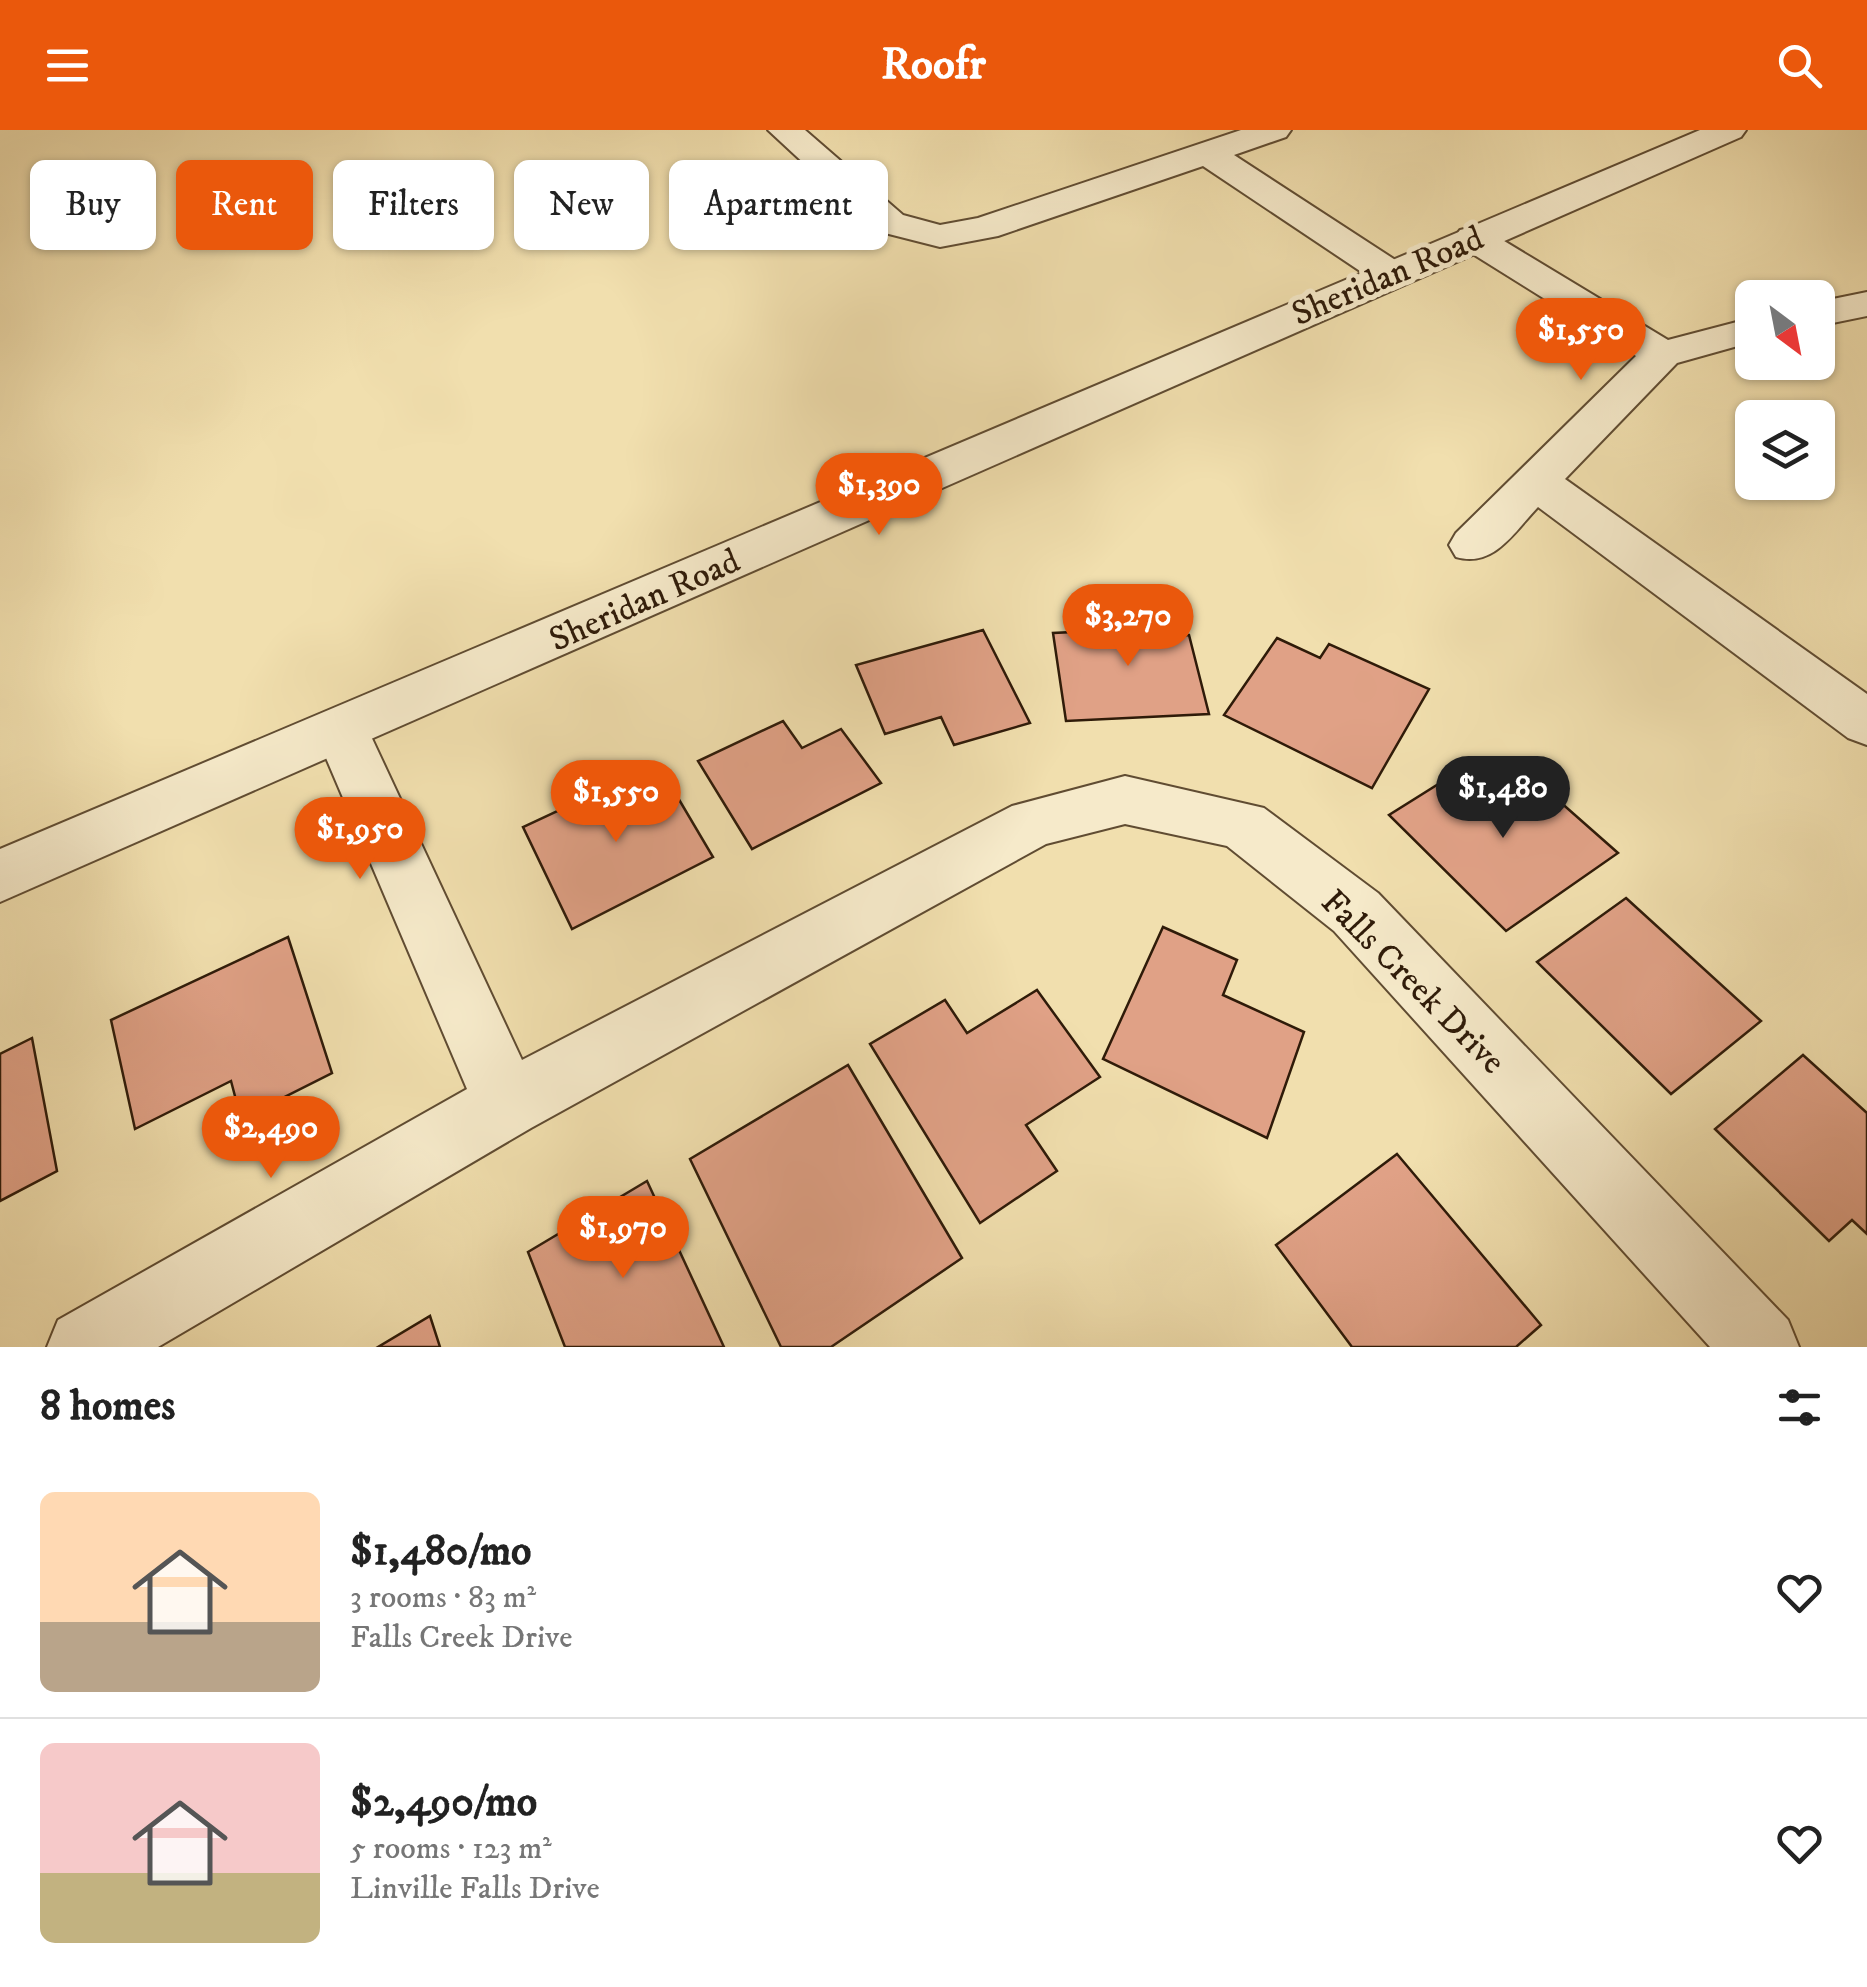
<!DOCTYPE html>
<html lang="en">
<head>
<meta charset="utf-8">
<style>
  :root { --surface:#fff; --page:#f2f2f2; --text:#222; --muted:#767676; --line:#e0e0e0; --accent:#ea580c }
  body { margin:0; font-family:"IM FELL DW Pica",serif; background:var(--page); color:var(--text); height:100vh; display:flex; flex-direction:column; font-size:38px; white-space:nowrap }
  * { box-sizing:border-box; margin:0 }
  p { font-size:32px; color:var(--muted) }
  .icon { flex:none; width:55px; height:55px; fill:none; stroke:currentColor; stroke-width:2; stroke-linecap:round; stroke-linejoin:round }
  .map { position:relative; height:1217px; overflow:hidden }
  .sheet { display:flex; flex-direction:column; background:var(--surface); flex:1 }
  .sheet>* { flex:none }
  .banner { position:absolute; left:30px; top:30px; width:1000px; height:90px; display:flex; gap:20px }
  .needle { width:65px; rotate:148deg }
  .fabs { position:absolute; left:1735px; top:150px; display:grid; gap:20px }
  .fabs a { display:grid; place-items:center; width:100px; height:100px; border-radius:15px; background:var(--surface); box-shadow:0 2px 8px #0004; font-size:50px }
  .price { position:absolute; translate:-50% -85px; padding:0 22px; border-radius:35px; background:var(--accent); color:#fff; font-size:32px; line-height:65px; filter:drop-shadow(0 2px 5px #0008) }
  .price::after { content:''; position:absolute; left:50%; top:60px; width:30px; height:22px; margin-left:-15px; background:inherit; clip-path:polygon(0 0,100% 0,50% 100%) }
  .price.current { background:#222; color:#fff }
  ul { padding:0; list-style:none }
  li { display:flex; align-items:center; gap:30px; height:250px; padding:0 40px }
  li+li { border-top:2px solid var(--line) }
  li span { display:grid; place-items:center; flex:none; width:280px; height:200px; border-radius:15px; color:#555 }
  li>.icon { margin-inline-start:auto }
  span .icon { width:120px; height:120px; fill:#fffc; stroke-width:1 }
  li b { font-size:42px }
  h2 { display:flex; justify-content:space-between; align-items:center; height:120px; padding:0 40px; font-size:42px }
  .chip { padding:0 35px; border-radius:15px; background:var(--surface); box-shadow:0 2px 8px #0004; font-size:35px; line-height:90px }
  .chip.current { background:var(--accent); color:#fff }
  header { display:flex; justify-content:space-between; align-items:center; height:130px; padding:0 40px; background:var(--accent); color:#fff; font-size:45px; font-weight:700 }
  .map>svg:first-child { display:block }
  .building { fill:#e0a186; stroke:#2f1b09; stroke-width:2.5 }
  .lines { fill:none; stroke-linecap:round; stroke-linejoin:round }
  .minor-casing { stroke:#604c32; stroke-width:4 }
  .tertiary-casing { stroke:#604c32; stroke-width:4 }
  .minor { fill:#f6eaca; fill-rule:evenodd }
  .tertiary { fill:#f6eaca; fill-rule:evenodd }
  .labels { text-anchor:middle; stroke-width:10; stroke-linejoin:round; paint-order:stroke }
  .street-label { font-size:35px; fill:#2f1b09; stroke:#f6eaca }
</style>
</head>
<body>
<header><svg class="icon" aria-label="menu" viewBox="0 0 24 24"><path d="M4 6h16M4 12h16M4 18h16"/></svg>Roofr<svg class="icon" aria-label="search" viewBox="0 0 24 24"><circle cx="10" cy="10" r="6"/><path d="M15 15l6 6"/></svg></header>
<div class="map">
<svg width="1867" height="1217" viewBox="0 0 1867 1217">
  <rect width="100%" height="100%" fill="#f1dfae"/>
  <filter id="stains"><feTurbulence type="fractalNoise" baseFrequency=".002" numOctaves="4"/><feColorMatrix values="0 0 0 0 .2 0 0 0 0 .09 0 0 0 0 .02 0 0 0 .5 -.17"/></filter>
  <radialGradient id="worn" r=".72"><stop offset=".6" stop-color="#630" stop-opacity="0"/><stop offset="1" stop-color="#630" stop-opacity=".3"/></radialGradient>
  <path class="building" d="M1154 475 1161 506 1189 505 1209 584 1066 591 1053 503 1094 501 1090 478Z
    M983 500 1030 593 954 615 941 587 885 604 856 535Z
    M1277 508 1320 528 1329 514 1429 559 1372 658 1224 585Z
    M783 591 802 618 841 599 881 653 752 719 698 631Z
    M1472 633 1498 657 1524 640 1618 723 1506 801 1389 685Z
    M658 634 713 727 572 799 523 697Z
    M1626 768 1761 891 1671 964 1537 832Z
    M1163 797 1237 830 1223 865 1304 902 1267 1008 1103 929Z
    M288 807 332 943 241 989 231 951 135 999 111 890Z
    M1037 860 1100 947 1026 995 1057 1041 980 1093 870 914 945 870 967 903Z
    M32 908 57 1041 0 1071V924Z
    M1803 925 1867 983V1104L1852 1090 1829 1111 1715 999Z
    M848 935 962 1128 831 1217H781L690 1029Z
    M1397 1024 1541 1195 1516 1217H1352L1276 1115Z
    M647 1051 724 1217H565L528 1122Z
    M430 1186 440 1217H378Z"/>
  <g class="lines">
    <g class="minor-casing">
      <path id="minor" d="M768 0H805L903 85 940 95 978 88 1241 0H1291L1286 7 1234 25 1403 135 1408 143 1403 151 1389 155 1375 151 1203 36 998 106 940 117 877 101Z
        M1473 97 1486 100 1668 210 1752 188V212L1677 233 1565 349 1867 564V615L1848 608 1538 377C1514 402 1494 438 1456 427L1449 415 1456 403 1636 226 1460 116 1454 108 1460 100Z
        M1867 162V186L1818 196V172Z
        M342 580 361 586 369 602 522 930 1012 676 1125 646 1264 678 1378 763 1788 1190 1799 1217H1710L1334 801 1227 716 1125 694 1046 714 531 998 158 1217H47L58 1190 467 959 315 602 323 586Z"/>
    </g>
    <g class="tertiary-casing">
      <path id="tertiary" d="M1700 0H1746L1741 7 0 772V719Z"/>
    </g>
    <use href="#minor" class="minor"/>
    <use href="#tertiary" class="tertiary"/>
  </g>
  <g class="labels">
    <g class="street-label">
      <text transform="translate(1387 145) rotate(-23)" y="12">Sheridan Road</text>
      <text transform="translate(644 469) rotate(-24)" y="12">Sheridan Road</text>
      <text transform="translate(1414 851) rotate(45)" y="12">Falls Creek Drive</text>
    </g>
  </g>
  <rect width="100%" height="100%" filter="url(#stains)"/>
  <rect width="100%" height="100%" fill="url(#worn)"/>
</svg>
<div class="fabs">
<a><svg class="needle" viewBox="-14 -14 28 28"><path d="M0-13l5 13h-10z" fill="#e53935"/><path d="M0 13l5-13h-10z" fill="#767676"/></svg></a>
<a><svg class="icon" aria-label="layers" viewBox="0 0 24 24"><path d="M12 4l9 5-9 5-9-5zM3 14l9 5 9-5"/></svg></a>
</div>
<b class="price" style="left:1581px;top:253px">$1,550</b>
<b class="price" style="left:879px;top:408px">$1,390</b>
<b class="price" style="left:1128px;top:539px">$3,270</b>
<b class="price current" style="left:1503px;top:711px">$1,480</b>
<b class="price" style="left:616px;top:715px">$1,550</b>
<b class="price" style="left:360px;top:752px">$1,950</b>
<b class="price" style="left:271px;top:1051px">$2,490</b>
<b class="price" style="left:623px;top:1151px">$1,970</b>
<div class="banner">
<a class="chip">Buy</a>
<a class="chip current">Rent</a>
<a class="chip">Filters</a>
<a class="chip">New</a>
<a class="chip">Apartment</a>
</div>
</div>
<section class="sheet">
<h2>8 homes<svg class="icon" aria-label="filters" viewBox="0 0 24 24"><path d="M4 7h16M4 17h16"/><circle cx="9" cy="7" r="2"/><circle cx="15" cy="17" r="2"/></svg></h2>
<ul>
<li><span style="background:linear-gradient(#ffd9b3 65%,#b9a48a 0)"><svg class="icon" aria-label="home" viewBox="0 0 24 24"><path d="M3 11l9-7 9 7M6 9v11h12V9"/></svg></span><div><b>$1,480/mo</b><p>3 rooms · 83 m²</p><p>Falls Creek Drive</p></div><svg class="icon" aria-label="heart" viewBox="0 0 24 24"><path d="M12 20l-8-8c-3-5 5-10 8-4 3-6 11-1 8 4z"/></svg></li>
<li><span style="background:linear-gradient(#f6c9c9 65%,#c2b280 0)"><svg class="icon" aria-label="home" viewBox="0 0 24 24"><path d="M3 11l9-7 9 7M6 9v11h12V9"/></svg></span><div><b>$2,490/mo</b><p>5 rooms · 123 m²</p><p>Linville Falls Drive</p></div><svg class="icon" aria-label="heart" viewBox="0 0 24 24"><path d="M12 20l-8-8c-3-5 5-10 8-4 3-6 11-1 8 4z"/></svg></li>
</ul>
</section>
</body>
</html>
